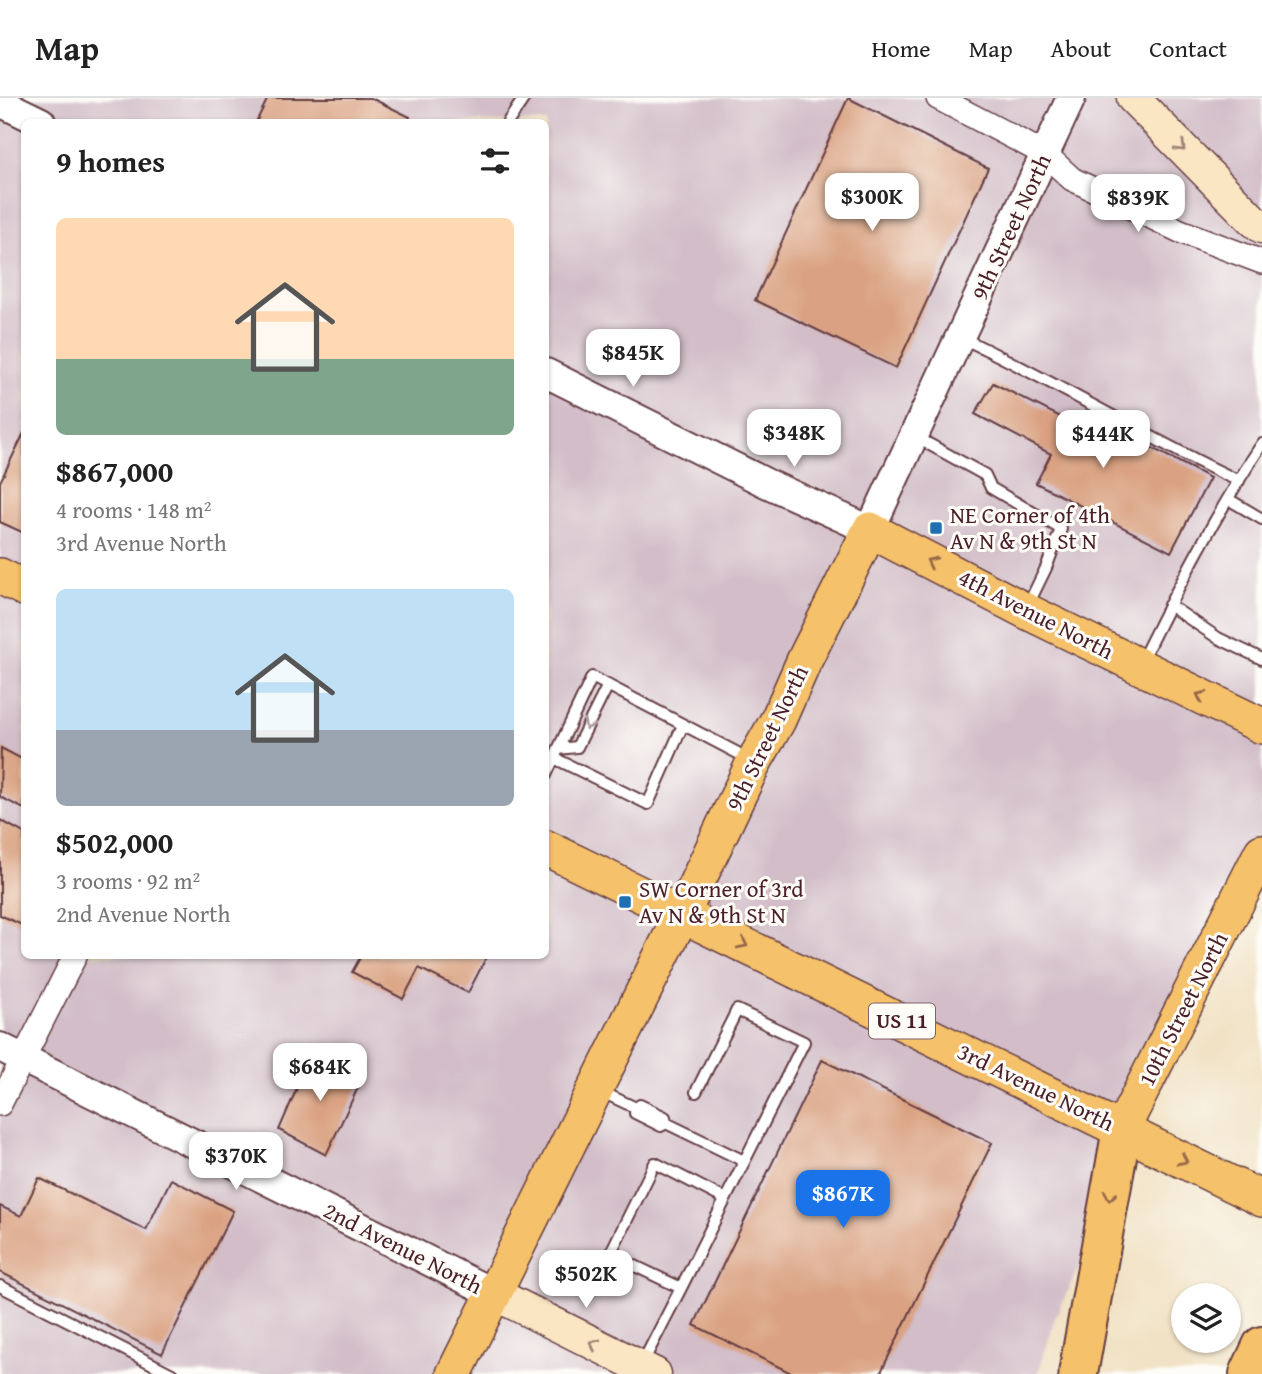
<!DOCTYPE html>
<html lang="en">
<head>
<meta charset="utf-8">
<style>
  :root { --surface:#fff; --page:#f2f2f2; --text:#222; --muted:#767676; --line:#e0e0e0; --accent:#1a73e8 }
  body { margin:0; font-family:"Gentium Book Plus",serif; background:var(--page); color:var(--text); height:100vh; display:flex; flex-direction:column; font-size:26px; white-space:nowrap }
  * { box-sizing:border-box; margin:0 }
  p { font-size:23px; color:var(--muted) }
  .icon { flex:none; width:38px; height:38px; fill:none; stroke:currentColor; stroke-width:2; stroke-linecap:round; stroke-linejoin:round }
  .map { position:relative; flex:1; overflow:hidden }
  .side { position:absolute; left:21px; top:21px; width:528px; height:840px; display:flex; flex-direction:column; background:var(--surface); border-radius:10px; box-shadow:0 2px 5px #0004 }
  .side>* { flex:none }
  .buttons { position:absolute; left:1171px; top:1185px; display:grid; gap:14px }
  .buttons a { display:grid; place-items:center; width:70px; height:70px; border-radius:50%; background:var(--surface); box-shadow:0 2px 5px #0004; font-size:35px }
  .price { position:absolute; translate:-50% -60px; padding:0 16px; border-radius:14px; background:#fff; color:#222; font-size:23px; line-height:46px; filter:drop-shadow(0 2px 4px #0008) }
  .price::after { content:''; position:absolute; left:50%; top:42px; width:21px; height:16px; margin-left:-10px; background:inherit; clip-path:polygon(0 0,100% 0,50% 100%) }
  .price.active { background:var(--accent); color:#fff }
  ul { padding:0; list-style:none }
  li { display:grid; align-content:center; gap:14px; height:371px; padding:0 35px }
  li span { display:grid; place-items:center; height:217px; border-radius:10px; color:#555 }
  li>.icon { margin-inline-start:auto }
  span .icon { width:126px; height:126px; fill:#fffc; stroke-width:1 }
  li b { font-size:30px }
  h2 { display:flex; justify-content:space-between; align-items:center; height:84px; padding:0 35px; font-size:30px }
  header { display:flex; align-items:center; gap:42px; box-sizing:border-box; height:98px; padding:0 35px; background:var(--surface); border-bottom:2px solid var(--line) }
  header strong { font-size:33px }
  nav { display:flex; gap:38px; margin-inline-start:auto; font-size:24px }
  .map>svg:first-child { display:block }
  .industrial { fill:#d2bdc8; fill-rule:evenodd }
  .building { fill:#daa282 }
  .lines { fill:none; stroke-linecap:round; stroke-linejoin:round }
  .service-casing { stroke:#633c42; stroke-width:14 }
  .minor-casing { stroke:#633c42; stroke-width:26 }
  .tertiary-casing { stroke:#633c42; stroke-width:32 }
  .secondary-casing { stroke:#633c42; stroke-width:35 }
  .primary-casing { stroke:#633c42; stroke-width:38 }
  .motorway-casing { stroke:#633c42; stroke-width:42 }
  .service { stroke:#fff; stroke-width:10 }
  .minor { stroke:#fff; stroke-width:23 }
  .tertiary { stroke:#fff; stroke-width:28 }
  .secondary { stroke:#fbe6c4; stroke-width:32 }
  .primary { stroke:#f5c16b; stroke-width:35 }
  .motorway { stroke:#f5c16b; stroke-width:38 }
  .oneway { stroke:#a28278 }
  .oneway2 { stroke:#976848 }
  .oneway3 { stroke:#ae9aa0 }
  .poi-dot { fill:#1f6fb2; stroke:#fdfcf7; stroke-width:2.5 }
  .labels { text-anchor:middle; stroke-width:6; stroke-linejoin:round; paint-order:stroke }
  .shield { fill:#fdfcf7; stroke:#806168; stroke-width:2 }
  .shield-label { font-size:21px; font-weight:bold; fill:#4a1f2b }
  .street-label { font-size:23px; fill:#4a1f2b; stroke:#fdfcf7 }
  .poi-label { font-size:23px; fill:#4a1f2b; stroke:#fdfcf7; text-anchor:start }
</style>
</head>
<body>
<header>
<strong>Map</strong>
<nav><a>Home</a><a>Map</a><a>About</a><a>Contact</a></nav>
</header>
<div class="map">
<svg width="1262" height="1276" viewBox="0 0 1262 1276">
  <rect width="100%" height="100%" fill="#fdfcf7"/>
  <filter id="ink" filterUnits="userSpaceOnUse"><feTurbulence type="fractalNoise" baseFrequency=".0143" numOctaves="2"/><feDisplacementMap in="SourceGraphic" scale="14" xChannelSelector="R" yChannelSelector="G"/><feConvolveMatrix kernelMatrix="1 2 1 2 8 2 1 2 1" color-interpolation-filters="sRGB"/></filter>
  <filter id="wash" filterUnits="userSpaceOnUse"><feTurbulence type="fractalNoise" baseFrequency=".00686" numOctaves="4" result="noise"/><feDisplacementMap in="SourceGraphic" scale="28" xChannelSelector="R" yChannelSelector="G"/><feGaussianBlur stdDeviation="1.57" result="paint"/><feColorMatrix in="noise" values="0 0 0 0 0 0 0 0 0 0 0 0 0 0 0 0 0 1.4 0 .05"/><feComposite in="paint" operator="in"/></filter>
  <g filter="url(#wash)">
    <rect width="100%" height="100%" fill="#f1e2c5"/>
    <path class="industrial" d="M0 0H1262V775L1055 1220 1038 1276H0ZM24 24H546V858H24Z"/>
    <g id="blocks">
      <path class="building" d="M268 0H371L410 19 407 24H256Z
        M848 0 988 70 896 270 755 202Z
        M993 285 1126 352 1133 340 1210 380 1171 454 1036 385 1051 356 975 316Z
        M24 335V435L0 424V384Z
        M1 650 24 662V711L0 699Z
        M0 722 24 735V828L0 817Z
        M361 858H487L468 895 419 870 403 901 352 874Z
        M312 955 363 979 326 1057 279 1032Z
        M822 962 992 1045 880 1276H793L694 1227Z
        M39 1080 146 1132 171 1081 233 1113 162 1256 0 1174V1108L21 1118Z"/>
    </g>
  </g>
  <g filter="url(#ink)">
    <use href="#blocks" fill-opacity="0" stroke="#633c42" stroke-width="2"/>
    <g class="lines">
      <g class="service-casing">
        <path id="service" d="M508 24 524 0
          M960 239C1055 283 1144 339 1239 383
          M914 338 985 377 991 390 1061 431 1046 470 1028 507
          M1228 401 1262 421
          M1169 507 1218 540 1262 561
          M1141 564C1177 490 1217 414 1262 346
          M558 651 577 649 608 587
          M554 660 648 706 683 627
          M546 677 592 579 751 662
          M600 993 636 1010 640 1007 665 1019 666 1025 744 1063
          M696 994 737 912 804 944C763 1026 722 1108 681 1190L610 1156 655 1065 725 1101
          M636 1010 635 1015 661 1028 666 1025
          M0 1188 172 1276
          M642 1266 681 1190"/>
      </g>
      <g class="minor-casing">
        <path id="minor" d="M938 0 1045 56 1072 81 1180 133 1262 164
          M0 1006 75 858"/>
      </g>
      <g class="tertiary-casing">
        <path id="tertiary" d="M0 4 41 24
          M546 275 766 385 870 432 1071 0
          M0 949 493 1195"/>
      </g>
      <g class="secondary-casing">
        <path id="secondary" d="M1133 0 1253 122 1262 129
          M493 1195 655 1276"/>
      </g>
      <g class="primary-casing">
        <path id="primary" d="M0 478 24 490
          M546 750 1262 1101
          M1122 1031 1262 754
          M454 1276 682 816 754 664 778 622 805 561 870 432 1026 513 1262 628"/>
      </g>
      <g class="motorway-casing">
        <path id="motorway" d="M1078 1276 1122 1031
          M1249 1276 1262 1248"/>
      </g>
      <use href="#service" class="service"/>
      <use href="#minor" class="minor"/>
      <use href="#tertiary" class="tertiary"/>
      <use href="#secondary" class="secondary"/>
      <use href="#primary" class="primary"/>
      <use href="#motorway" class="motorway"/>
    </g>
    <defs><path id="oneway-chevron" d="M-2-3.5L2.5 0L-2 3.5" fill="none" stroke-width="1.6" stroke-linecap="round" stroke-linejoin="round" transform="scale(1.75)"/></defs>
    <g class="oneway">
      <use href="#oneway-chevron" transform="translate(1181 49) rotate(45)"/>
      <use href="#oneway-chevron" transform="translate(594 1246) rotate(-154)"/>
    </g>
    <g class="oneway2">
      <use href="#oneway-chevron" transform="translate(931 464) rotate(-153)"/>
      <use href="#oneway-chevron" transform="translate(1201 598) rotate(-154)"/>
      <use href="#oneway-chevron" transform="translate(743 846) rotate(26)"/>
      <use href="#oneway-chevron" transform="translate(1183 1062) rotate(26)"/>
      <use href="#oneway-chevron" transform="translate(1110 1098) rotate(100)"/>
    </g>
    <use class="oneway3" href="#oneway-chevron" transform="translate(588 627) rotate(116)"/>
  </g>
  <g class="poi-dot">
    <rect x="929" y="423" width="14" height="14" rx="3.5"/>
    <rect x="618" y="797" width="14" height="14" rx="3.5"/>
  </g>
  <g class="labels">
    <rect class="shield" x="869" y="905.5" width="66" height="35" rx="5"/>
    <g class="shield-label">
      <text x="902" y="930">US 11</text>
    </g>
    <g class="street-label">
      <text transform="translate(1011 129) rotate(-65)" y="8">9th Street North</text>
      <text transform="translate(1036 516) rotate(27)" y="8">4th Avenue North</text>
      <text transform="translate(767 640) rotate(-64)" y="8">9th Street North</text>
      <text transform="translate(1183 911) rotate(-63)" y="8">10th Street North</text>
      <text transform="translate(1036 989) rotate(26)" y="8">3rd Avenue North</text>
      <text transform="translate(403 1150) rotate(27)" y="8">2nd Avenue North</text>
    </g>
    <g class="poi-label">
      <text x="950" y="425">NE Corner of 4th<tspan x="950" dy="26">Av N &amp; 9th St N</tspan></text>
      <text x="639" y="799">SW Corner of 3rd<tspan x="639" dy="26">Av N &amp; 9th St N</tspan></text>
    </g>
  </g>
</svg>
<div class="buttons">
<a><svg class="icon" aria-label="layers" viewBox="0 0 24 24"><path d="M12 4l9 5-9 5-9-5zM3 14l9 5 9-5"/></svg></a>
</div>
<b class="price" style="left:872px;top:135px">$300K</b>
<b class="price" style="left:1138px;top:136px">$839K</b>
<b class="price" style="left:633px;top:291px">$845K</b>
<b class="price" style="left:794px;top:371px">$348K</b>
<b class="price" style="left:1103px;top:372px">$444K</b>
<b class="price" style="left:320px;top:1005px">$684K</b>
<b class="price" style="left:236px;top:1094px">$370K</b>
<b class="price active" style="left:843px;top:1132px">$867K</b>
<b class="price" style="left:586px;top:1212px">$502K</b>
<section class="side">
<h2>9 homes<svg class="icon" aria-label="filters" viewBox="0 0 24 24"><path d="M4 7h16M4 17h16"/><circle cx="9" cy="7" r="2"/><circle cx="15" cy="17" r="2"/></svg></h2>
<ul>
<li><span style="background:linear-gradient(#ffd9b3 65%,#7fa58c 0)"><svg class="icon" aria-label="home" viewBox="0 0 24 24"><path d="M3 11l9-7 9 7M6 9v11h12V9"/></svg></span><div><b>$867,000</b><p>4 rooms · 148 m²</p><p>3rd Avenue North</p></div></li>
<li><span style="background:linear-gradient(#bfe0f5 65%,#9aa5b1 0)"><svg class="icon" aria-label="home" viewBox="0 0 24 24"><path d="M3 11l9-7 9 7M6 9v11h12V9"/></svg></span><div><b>$502,000</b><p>3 rooms · 92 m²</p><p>2nd Avenue North</p></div></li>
</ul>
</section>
</div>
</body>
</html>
